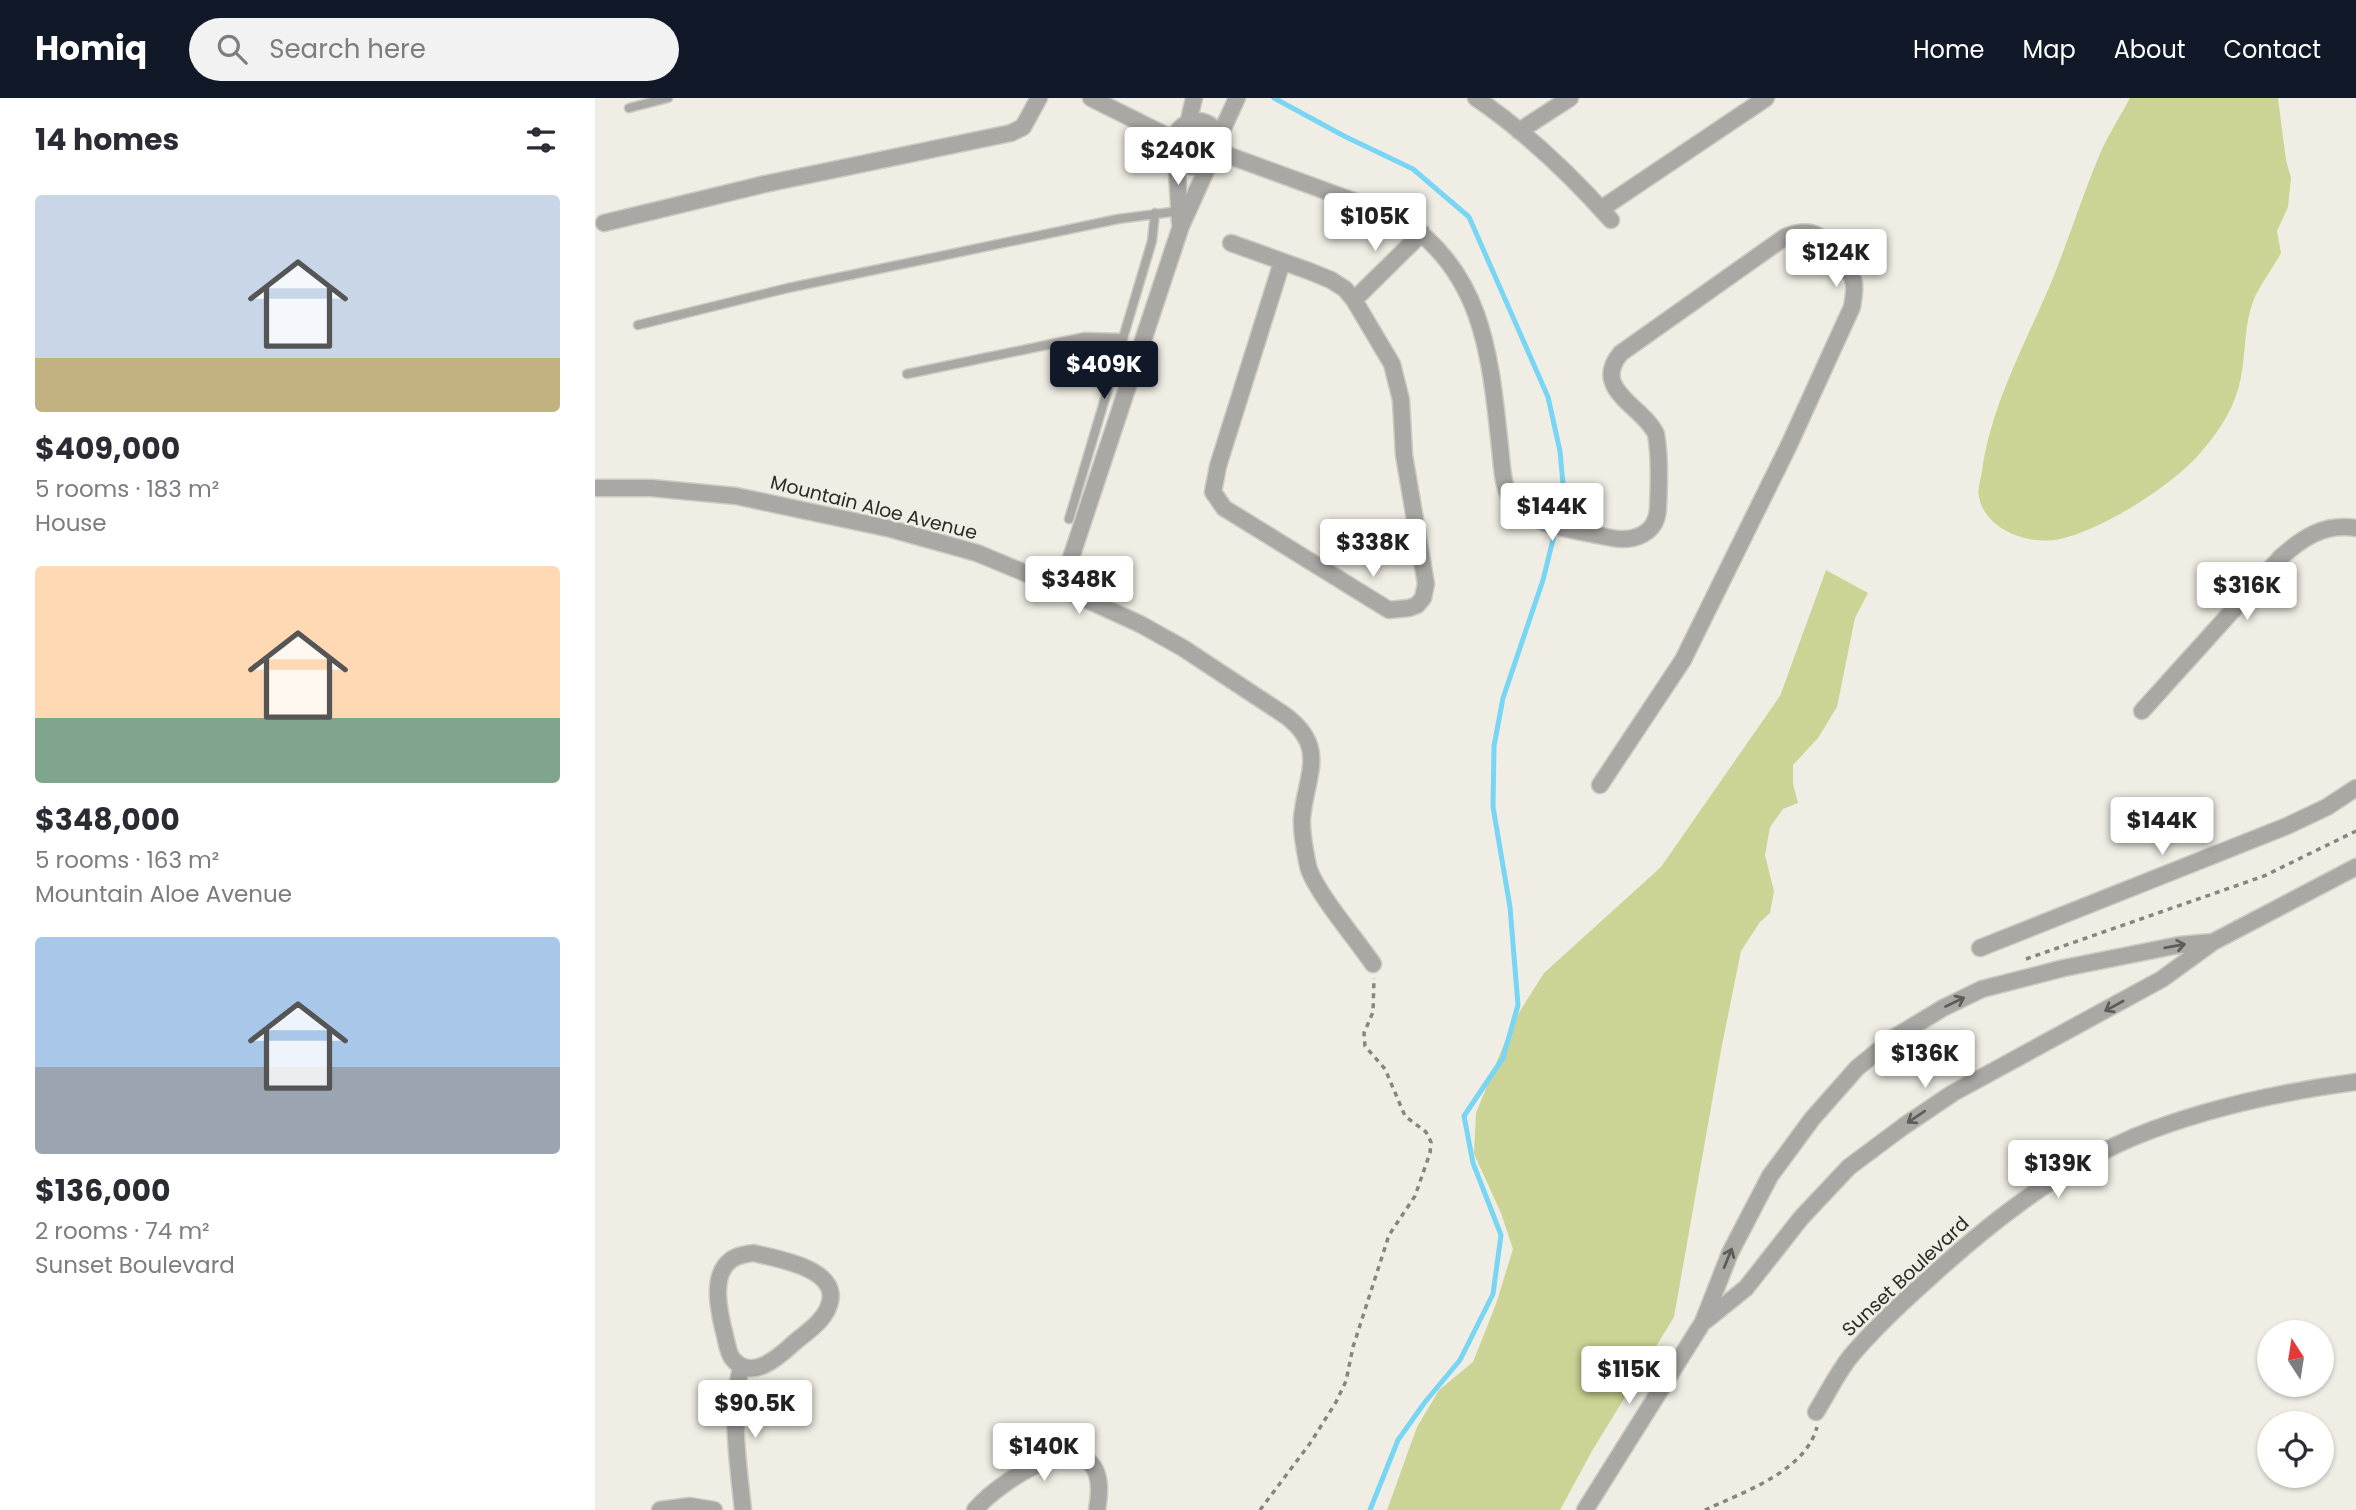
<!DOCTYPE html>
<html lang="en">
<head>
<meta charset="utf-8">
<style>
  :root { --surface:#fff; --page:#f2f2f3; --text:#2b2b33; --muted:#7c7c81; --accent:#111827 }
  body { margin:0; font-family:Poppins,sans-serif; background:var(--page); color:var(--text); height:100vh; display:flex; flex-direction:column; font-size:26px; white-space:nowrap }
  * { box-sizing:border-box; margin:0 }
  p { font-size:23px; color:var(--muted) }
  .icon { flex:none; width:38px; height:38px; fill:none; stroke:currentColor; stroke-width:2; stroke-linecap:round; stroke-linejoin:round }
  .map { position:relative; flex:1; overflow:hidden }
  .side { display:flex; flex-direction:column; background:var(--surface); width:595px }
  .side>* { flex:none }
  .needle { width:46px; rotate:348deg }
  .fabs { position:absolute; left:1662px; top:1222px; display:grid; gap:14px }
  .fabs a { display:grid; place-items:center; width:77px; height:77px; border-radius:50%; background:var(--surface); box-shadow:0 2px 5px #0004; font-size:35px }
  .price { position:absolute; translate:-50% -60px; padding:0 16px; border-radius:7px; background:#fff; color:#222; font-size:23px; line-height:46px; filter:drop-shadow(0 2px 4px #0008) }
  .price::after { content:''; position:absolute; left:50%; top:42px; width:21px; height:16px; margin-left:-10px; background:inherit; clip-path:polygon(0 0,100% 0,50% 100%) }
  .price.current { background:var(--accent); color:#fff }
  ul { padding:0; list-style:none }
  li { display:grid; align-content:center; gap:14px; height:371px; padding:0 35px }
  li span { display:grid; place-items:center; height:217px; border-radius:7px; color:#555 }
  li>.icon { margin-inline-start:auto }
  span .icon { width:126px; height:126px; fill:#fffc; stroke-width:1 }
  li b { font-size:30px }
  h2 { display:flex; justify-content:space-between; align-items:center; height:84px; padding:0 35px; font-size:30px }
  header { display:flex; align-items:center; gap:42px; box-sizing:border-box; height:98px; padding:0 35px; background:var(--accent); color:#fff }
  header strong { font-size:33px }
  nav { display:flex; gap:38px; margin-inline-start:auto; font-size:24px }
  .search { width:490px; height:63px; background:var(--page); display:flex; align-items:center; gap:18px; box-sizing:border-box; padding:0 24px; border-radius:38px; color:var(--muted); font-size:26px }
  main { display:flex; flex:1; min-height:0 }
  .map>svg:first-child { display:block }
  .green { fill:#ccd495 }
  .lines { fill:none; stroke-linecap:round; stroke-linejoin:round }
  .stream { stroke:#78d5f4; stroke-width:5 }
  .service-casing { stroke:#cdcbc2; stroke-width:11 }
  .minor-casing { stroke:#cdcbc2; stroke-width:19 }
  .path { stroke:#87857f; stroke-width:3.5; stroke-dasharray:5 5; stroke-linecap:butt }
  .service { stroke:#a9a8a4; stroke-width:8 }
  .minor { stroke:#a9a8a4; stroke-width:16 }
  .oneway { stroke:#5e5d59 }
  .labels { text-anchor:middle; stroke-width:5; stroke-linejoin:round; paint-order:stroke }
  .street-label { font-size:19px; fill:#2c2b27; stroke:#f0eee4 }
</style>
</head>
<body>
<header>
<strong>Homiq</strong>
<div class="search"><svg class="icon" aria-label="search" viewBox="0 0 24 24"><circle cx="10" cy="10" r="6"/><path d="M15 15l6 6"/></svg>Search here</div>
<nav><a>Home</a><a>Map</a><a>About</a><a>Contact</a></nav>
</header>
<main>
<section class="side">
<h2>14 homes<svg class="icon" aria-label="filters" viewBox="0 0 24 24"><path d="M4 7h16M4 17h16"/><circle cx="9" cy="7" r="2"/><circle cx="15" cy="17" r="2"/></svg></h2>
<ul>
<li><span style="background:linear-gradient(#c9d6e8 75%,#c2b280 0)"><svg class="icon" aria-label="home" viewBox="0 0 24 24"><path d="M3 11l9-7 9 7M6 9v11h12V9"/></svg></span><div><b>$409,000</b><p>5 rooms · 183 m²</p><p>House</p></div></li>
<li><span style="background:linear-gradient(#ffd9b3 70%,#7fa58c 0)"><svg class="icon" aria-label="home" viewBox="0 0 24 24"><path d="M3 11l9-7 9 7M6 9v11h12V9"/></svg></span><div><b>$348,000</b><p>5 rooms · 163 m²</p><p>Mountain Aloe Avenue</p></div></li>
<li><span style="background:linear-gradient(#a9c7e8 60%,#9aa5b1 0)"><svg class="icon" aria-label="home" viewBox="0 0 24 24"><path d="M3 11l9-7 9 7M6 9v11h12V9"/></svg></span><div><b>$136,000</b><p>2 rooms · 74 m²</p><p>Sunset Boulevard</p></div></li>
</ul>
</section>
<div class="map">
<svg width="1761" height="1412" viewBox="0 0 1761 1412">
  <rect width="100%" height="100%" fill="#f0eee4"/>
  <path class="green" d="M1535 0H1683L1691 62 1696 80 1693 109 1682 133 1686 155C1678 170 1666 185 1659 201 1649 226 1651 253 1646 279 1641 307 1626 331 1607 353 1579 387 1507 432 1465 441 1435 448 1390 432 1384 399 1382 391 1386 381 1387 373 1396 307 1430 246 1456 185 1474 141 1488 95 1507 51 1515 34 1526 17 1535 0Z
    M1231 472 1273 495 1260 520 1242 609 1223 640 1198 667V686L1203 705 1188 711 1175 729 1170 757 1179 793 1175 815 1165 824 1146 853 1127 947 1079 1219 997 1353 965 1412H792L822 1329 844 1292 878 1264 901 1206 918 1151 906 1115 879 1056 881 1015 918 924 949 875 1066 769 1185 598Z"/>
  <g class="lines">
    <path class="stream" d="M679 0 749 38 818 71 874 119 953 299 965 353 969 397 948 482 908 600 899 648 898 709 915 809 923 907 908 960 869 1018 878 1065 906 1137 898 1196 865 1262 830 1304 803 1342 775 1412"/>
    <g class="service-casing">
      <path id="service" d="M34 10 73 0
        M43 227 193 190 523 121 584 113
        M312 276 490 239 528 240
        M474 421 557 143 560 115"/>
    </g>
    <g class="minor-casing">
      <path id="minor" d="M496 0 580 42
        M881 0C931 34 976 77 1016 122
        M579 46a23 23 0 1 1 46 0a23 23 0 1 1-46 0Z
        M593 26 599 0
        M924 33 975 0
        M624 39 642 0
        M624 54 805 120C889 174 895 258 905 349 907 367 907 396 922 409 943 429 989 434 1017 440 1039 444 1062 436 1063 410 1064 386 1065 360 1061 336 1048 308 995 291 1026 255L1190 139C1220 127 1229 140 1245 162 1251 169 1258 177 1259 186 1260 194 1258 202 1257 209L1194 347 1088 562 1005 687
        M581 56 585 125
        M1006 111 1171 0
        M9 125 170 86 416 35 428 29 444 0
        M636 145 714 173 736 182 750 191 759 202 797 266 806 302 809 357 831 486 828 500 822 507 814 510 794 512 781 504 629 410 618 394 623 368 687 164
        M759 202 827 135
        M0 390H56L141 398 296 431 382 455 466 490 545 526 588 550 691 618C733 650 711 677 707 720 706 735 710 753 713 768 719 792 762 842 778 866
        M466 490 586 128 614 66
        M1547 613 1685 460C1707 440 1729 425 1761 430
        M1385 850 1692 728 1732 709 1761 690
        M158 1155C183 1161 250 1171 233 1210 227 1224 212 1234 200 1244 185 1258 156 1285 137 1260 132 1253 131 1239 128 1230 124 1212 118 1184 130 1168 137 1158 147 1157 158 1155Z
        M1110 1223 1151 1190 1206 1120 1254 1069 1309 1028 1358 995 1567 881 1618 844 1761 769
        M146 1269C135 1315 143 1365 148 1412
        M1221 1314C1232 1296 1242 1276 1255 1259 1278 1232 1303 1208 1330 1184 1392 1127 1461 1072 1539 1039 1610 1010 1685 994 1761 984
        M65 1412 95 1408 119 1412
        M380 1412C411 1375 520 1312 502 1412
        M990 1412 1108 1224 1135 1155 1175 1078 1217 1021 1262 970 1300 939 1348 910 1387 891 1469 870 1584 847 1618 844"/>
    </g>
    <path class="path" d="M1431 861 1669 778 1761 733
      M665 1412 716 1344 741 1304 751 1283 758 1249 794 1137 820 1098 835 1055 836 1044 831 1034 810 1018 790 971 770 948 769 935 778 914 779 880
      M1110 1412C1148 1394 1210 1374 1222 1329"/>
    <use href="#service" class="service"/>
    <use href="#minor" class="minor"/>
  </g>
  <defs><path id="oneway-shaft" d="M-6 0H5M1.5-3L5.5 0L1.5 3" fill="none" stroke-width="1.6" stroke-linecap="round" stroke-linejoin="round" transform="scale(1.75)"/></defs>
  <g class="oneway">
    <use href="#oneway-shaft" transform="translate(1580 848) rotate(-10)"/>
    <use href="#oneway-shaft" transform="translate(1360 904) rotate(-26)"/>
    <use href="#oneway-shaft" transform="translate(1519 908) rotate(151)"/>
    <use href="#oneway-shaft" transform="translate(1321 1019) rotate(146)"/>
    <use href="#oneway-shaft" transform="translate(1133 1160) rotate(-68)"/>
  </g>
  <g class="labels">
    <g class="street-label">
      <text transform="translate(279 409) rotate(14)" y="7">Mountain Aloe Avenue</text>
      <text transform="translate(1310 1178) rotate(-43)" y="7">Sunset Boulevard</text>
    </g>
  </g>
</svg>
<div class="fabs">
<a><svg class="needle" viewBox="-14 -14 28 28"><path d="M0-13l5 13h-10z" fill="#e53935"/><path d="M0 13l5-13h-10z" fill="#7c7c81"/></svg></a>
<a><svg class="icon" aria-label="locate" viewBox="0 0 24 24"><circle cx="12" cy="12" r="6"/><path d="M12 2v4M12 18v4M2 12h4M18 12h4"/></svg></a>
</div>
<b class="price" style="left:583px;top:89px">$240K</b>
<b class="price" style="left:780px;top:155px">$105K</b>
<b class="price" style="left:1241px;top:191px">$124K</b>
<b class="price current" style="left:509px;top:303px">$409K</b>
<b class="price" style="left:957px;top:445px">$144K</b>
<b class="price" style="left:778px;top:481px">$338K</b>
<b class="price" style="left:484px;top:518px">$348K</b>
<b class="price" style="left:1652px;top:524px">$316K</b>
<b class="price" style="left:1567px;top:759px">$144K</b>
<b class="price" style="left:1330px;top:992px">$136K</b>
<b class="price" style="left:1463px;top:1102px">$139K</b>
<b class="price" style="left:1034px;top:1308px">$115K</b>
<b class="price" style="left:160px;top:1342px">$90.5K</b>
<b class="price" style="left:449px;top:1385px">$140K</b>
</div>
</main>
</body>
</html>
